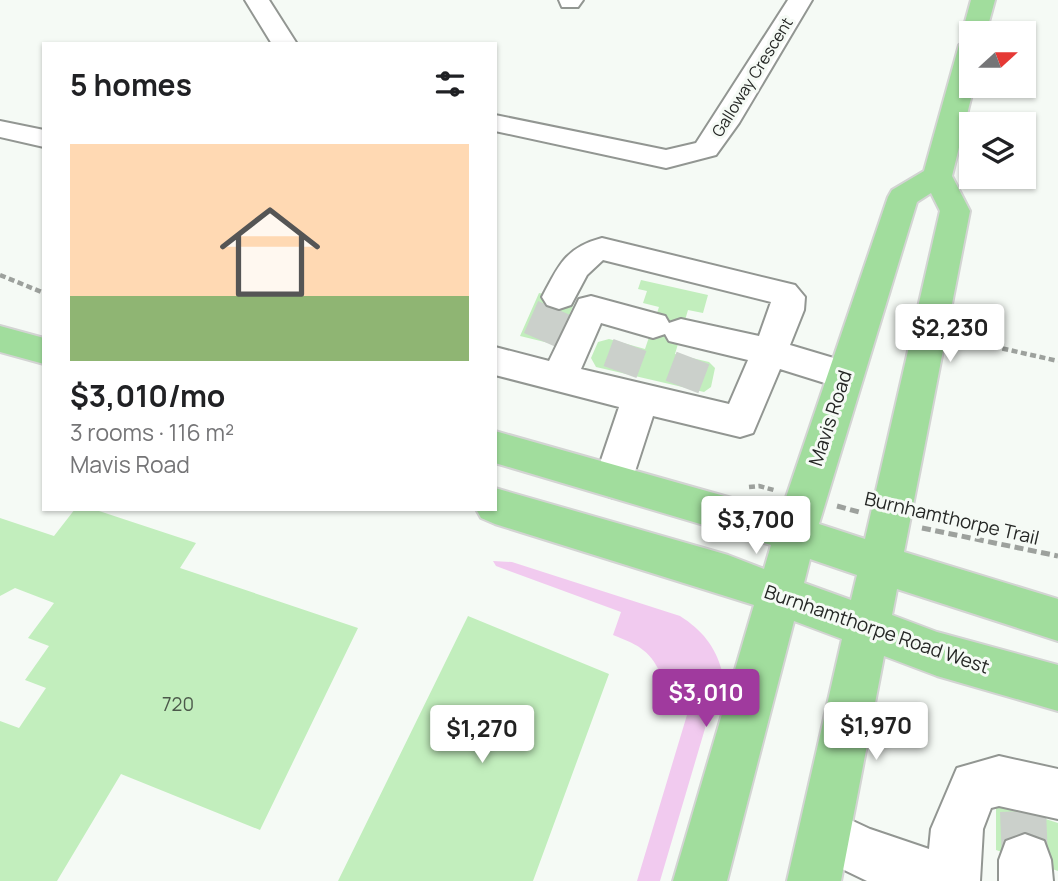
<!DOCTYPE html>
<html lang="en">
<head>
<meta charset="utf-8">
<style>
  :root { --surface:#fff; --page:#f2f2f2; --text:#202124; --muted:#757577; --accent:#a03a9e }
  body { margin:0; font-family:Manrope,sans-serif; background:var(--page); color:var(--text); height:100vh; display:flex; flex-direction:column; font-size:26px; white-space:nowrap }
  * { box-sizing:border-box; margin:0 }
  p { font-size:23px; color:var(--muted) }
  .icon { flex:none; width:38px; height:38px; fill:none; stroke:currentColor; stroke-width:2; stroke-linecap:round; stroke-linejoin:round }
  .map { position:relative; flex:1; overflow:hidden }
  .sheet { position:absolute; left:42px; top:42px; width:455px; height:469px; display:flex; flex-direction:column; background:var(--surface); border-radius:0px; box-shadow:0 2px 5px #0004 }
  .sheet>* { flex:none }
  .needle { width:46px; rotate:69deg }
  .tools { position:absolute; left:959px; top:21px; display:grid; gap:14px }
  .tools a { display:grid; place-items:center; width:77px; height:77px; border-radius:0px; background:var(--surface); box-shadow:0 2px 5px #0004; font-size:35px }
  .price { position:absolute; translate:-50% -60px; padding:0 16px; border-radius:7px; background:#fff; color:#222; font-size:23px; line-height:46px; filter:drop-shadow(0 2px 4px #0008) }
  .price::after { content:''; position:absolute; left:50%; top:42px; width:21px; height:16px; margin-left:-10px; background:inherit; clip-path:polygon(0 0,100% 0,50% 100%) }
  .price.selected { background:var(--accent); color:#fff }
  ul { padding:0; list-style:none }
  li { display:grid; align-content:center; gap:14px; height:371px; padding:0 28px }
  li span { display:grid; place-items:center; height:217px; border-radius:0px; color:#555 }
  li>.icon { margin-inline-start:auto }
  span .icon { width:126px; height:126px; fill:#fffc; stroke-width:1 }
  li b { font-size:30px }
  h2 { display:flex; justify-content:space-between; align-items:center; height:84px; padding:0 28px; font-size:30px }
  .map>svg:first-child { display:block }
  .green { fill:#f1caef }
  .building { fill:#c2eebd }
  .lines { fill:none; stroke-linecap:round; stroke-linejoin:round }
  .minor-tunnel-far1 { stroke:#cbd0cb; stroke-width:35; stroke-dasharray:35 18; stroke-linecap:butt }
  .minor-tunnel { stroke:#cbd0cb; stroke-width:46; stroke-dasharray:46 24; stroke-linecap:butt }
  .minor-casing { stroke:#929692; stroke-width:4 }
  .major-casing { stroke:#d3d4d3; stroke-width:4 }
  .path-far1 { stroke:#9da19d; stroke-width:4.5; stroke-dasharray:6 3.5; stroke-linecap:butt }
  .path { stroke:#9da19d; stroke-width:5; stroke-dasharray:9 4.5; stroke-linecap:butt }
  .minor { fill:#fff; fill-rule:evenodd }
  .major { fill:#a1dd9d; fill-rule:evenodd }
  .labels { text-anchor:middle; stroke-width:6; stroke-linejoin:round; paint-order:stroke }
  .far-street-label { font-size:16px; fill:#252725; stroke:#f5faf5 }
  .street-label { font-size:19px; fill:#252725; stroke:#f5faf5 }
  .near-number-label { font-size:19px; fill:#4c594b }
</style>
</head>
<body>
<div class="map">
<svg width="1058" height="881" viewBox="0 0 1058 881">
  <rect width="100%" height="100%" fill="#f5faf5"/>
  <path class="green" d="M493 561 512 562 680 616C702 630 715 646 722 671L660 881H637L690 705 687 688 680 672 663 679C651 651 641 646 613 635L621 612 496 566Z"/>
  <path class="building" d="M641 280 708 295 703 313 688 310 675 354 709 362 715 368 711 387 704 392 596 367 591 358 598 342 609 339 645 349 659 307 643 303 647 291 638 289Z
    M539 293 575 301 557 345 520 336Z
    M75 509H93L196 543 180 568 358 628 260 830 121 774 57 881H0V721L19 728 46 688 25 680 49 646 28 638 54 603 15 588 0 596V518L54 536Z
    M468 616 609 674 533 881H338Z
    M996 803 1058 823V871L996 850Z"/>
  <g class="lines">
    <path class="minor-tunnel-far1" d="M540 340 559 297
      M620 372 630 345
      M682 387 693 358"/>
    <path class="minor-tunnel" d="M1023 811 1025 860"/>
    <g class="minor-casing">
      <path id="minor" d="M245 0H269L297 44H272Z
        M559 0H583L578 7H562Z
        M788 0H812L739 123 716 155 666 168 495 131V115L666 150 696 143Z
        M0 121 44 130V147L0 137Z
        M602 238 795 285 805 297 804 310 790 345 857 365 862 375 857 385 844 389 780 369 753 433 740 437 653 416 628 493 614 498 600 493 594 481 619 407 495 375V347L549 361 579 299 591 296 665 316 669 323 681 319 759 336 771 302 603 260 587 275 571 305 559 309 547 305 542 297C559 265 565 248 602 238ZM601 323 653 338 665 334 669 341 748 360 729 404 581 369Z
        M999 756 1058 769V819L999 806 991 808 983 829 980 881H867L807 852 799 834 807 816 825 808 870 829 929 849 931 829 957 768Z
        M1025 834 1044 841 1051 860 1053 881H999V860L1006 841Z"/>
    </g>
    <g class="major-casing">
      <path id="major" d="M971 0H995L986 33H971V86H974L952 176 970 211 904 552 1058 599V641L897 589 892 615 937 632 1058 665V711L937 676 884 656 841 881H787L842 639 794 621 727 881H673L754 605 495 524 481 518 476 509H495V488L728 555 764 569 771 545 495 463V431L781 512 888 197 892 190 924 171 959 45 967 39 962 33ZM931 193 940 211 865 539 819 524 917 202ZM810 559 857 575 851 600 804 583Z
        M0 326 44 338V364L0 352Z"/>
    </g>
    <path class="path-far1" d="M0 275 44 293
      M956 338 1058 361
      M749 487 759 486 774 490"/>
    <path class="path" d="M837 506 859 512
      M922 528 1058 556"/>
    <use href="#minor" class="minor"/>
    <use href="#major" class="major"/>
  </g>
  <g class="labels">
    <g class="far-street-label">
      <text transform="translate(752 77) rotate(-58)" y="6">Galloway Crescent</text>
    </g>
    <g class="street-label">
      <text transform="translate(830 418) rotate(-72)" y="7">Mavis Road</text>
      <text transform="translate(952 518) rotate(13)" y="7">Burnhamthorpe Trail</text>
      <text transform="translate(877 629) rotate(19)" y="7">Burnhamthorpe Road West</text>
    </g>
    <g class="near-number-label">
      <text x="178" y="711">720</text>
    </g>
  </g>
</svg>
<div class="tools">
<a><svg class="needle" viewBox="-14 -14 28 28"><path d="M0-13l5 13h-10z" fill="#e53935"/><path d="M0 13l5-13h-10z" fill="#757577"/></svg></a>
<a><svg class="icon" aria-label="layers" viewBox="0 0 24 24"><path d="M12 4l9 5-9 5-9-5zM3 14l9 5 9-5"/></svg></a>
</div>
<b class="price" style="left:950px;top:364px">$2,230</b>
<b class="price" style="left:756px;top:556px">$3,700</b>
<b class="price selected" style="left:706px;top:729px">$3,010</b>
<b class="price" style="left:876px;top:762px">$1,970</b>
<b class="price" style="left:482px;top:765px">$1,270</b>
<section class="sheet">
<h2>5 homes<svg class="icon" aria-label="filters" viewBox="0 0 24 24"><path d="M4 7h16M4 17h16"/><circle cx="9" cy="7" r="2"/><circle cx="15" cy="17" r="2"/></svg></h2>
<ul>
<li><span style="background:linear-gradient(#ffd9b3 70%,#8fb573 0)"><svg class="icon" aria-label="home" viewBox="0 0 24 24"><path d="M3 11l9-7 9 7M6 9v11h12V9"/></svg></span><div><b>$3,010/mo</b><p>3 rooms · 116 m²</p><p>Mavis Road</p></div></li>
</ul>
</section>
</div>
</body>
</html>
